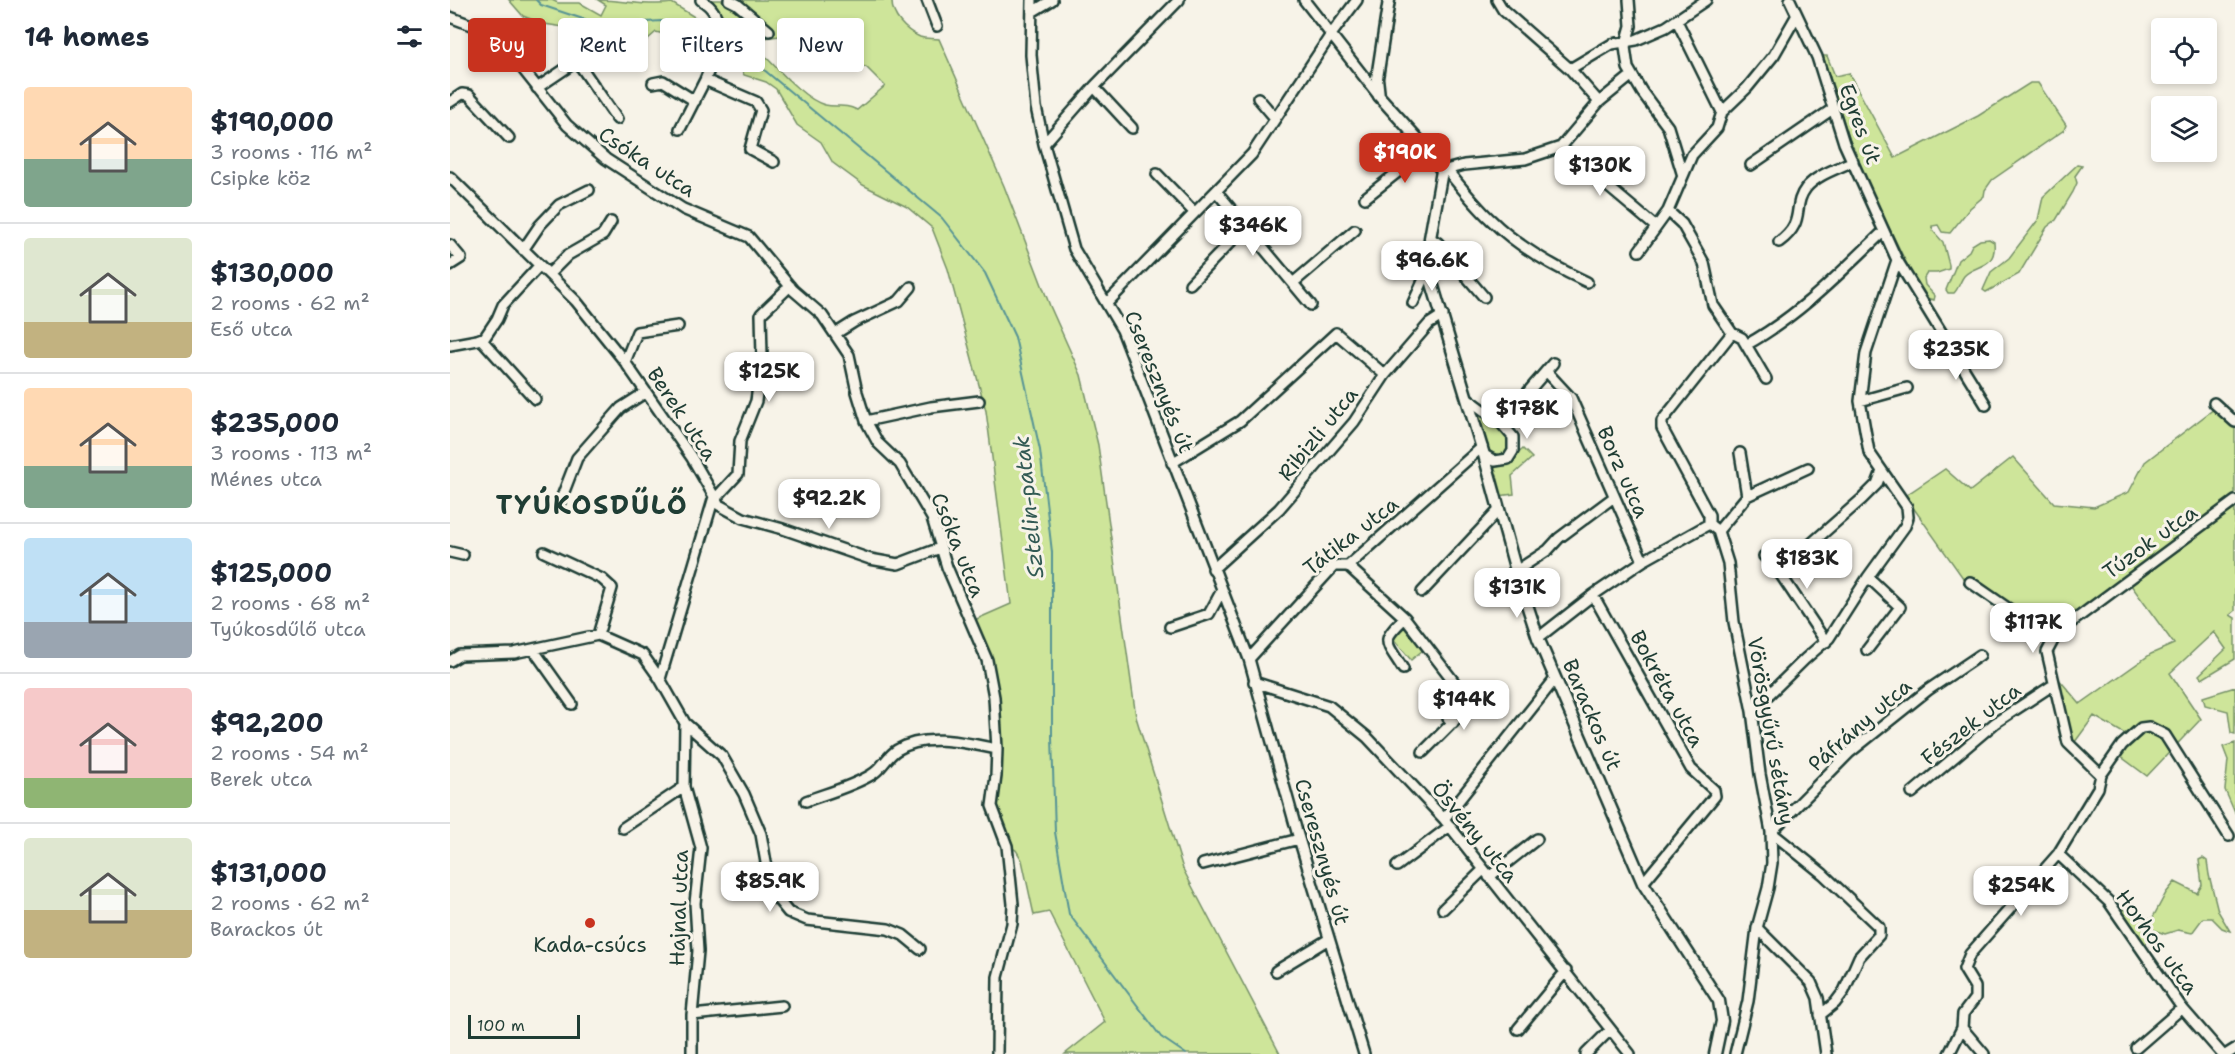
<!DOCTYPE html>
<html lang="en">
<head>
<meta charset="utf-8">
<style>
  :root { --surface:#fff; --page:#f2f2f3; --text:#1f2937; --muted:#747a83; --line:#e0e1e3; --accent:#c8321e }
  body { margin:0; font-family:"Shantell Sans",sans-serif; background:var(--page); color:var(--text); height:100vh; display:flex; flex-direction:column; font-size:22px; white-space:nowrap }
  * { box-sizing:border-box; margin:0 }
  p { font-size:20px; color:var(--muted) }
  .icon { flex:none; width:33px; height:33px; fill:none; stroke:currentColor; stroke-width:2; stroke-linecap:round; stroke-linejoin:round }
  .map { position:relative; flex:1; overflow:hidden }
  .drawer { display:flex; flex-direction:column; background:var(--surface); width:450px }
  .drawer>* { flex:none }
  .hud { position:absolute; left:18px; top:18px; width:570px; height:54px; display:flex; gap:12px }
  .buttons { position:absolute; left:1701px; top:18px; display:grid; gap:12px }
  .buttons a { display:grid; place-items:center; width:66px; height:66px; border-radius:6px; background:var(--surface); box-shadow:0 3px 9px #0003; font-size:30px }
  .scale { position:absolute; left:18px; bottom:15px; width:112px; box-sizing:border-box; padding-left:6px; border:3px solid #1f3d34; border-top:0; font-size:16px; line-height:21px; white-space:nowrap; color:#1f3d34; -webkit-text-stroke:4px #f7f3e8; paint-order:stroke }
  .price { position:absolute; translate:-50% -51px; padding:0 14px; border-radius:12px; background:#fff; color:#222; font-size:20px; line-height:39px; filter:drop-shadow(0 2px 3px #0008) }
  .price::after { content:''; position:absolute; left:50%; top:36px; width:18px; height:14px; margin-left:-9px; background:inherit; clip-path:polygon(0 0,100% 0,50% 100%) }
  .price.active { background:var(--accent); color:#fff }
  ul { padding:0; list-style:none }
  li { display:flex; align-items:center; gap:18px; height:150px; padding:0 24px }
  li+li { border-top:2px solid var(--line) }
  li span { display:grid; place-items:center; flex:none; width:168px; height:120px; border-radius:6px; color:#555 }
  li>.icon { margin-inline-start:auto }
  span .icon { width:72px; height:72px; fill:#fffc; stroke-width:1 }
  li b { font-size:26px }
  h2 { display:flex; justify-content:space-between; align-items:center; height:72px; padding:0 24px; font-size:26px }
  .pill { padding:0 21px; border-radius:6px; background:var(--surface); box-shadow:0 3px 9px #0003; font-size:21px; line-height:54px }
  .pill.active { background:var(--accent); color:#fff }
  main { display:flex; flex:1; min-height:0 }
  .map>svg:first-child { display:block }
  .green { fill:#cee59a; stroke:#769167; stroke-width:1.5; fill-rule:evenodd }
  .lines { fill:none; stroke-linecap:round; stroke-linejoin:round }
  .stream { stroke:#579495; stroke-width:2 }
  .minor-casing { stroke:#1f3d34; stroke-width:14 }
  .tertiary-casing { stroke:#1f3d34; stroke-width:15 }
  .minor { stroke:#f7f3e8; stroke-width:9 }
  .tertiary { stroke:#f7f3e8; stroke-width:10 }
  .poi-dot { fill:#c8321e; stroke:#f7f3e8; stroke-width:2 }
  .labels { text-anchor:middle; stroke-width:6; stroke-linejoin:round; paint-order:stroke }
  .street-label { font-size:21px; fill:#1f3d34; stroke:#f7f3e8 }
  .poi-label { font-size:21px; fill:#1f3d34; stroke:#f7f3e8 }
  .water-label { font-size:22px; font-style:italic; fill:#325a54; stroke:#f7f3e8 }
  .district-label { font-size:27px; font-weight:bold; letter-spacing:1.5px; fill:#1f3d34; stroke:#f7f3e8 }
</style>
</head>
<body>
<main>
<section class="drawer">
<h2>14 homes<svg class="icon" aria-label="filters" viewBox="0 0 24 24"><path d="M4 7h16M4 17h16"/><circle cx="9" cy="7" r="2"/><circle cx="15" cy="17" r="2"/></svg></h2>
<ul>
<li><span style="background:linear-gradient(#ffd9b3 60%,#7fa58c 0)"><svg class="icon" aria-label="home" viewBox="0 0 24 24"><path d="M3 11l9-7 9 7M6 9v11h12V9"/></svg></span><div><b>$190,000</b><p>3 rooms · 116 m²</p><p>Csipke köz</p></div></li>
<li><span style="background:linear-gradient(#dfe7d0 70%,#c2b280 0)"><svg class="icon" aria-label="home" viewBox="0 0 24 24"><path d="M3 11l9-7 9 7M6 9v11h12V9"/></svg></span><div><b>$130,000</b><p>2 rooms · 62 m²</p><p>Eső utca</p></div></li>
<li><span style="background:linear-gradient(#ffd9b3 65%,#7fa58c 0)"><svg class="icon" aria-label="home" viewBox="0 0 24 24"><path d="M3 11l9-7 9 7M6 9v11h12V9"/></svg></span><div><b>$235,000</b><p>3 rooms · 113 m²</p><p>Ménes utca</p></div></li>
<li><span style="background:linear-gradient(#bfe0f5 70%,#9aa5b1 0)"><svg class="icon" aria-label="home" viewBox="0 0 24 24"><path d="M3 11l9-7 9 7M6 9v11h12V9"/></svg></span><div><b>$125,000</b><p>2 rooms · 68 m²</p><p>Tyúkosdűlő utca</p></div></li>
<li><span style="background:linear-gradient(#f6c9c9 75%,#8fb573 0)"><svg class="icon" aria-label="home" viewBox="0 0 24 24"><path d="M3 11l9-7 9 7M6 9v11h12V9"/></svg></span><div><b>$92,200</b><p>2 rooms · 54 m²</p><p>Berek utca</p></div></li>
<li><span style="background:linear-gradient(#dfe7d0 60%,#c2b280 0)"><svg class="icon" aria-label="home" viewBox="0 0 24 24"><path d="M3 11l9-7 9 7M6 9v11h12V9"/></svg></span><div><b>$131,000</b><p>2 rooms · 62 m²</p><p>Barackos út</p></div></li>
</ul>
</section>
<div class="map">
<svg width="1785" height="1054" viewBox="0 0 1785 1054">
  <rect width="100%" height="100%" fill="#f7f3e8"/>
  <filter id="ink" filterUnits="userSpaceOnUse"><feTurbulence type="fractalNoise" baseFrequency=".0167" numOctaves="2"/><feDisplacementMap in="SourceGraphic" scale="12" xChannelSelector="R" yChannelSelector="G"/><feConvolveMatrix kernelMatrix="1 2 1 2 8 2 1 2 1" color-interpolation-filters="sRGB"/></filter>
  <g filter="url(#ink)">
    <path class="green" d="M59 0H102L108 3H130L151 15 156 5 148 0C173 0 198 7 222 3L254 23 252 41 239 43 234 49 218 35 206 32 190 46 170 49 136 34 114 27 94 24 73 16Z
      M260 0H442C441 16 456 31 470 37 475 39 483 38 489 39L554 186 600 306 631 375 648 445 686 717 733 869 830 1054H615L655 1022 599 912 584 915 572 860 566 850 557 846 544 816 546 776 537 660 520 622 561 604 536 411 498 269 482 228 457 207 413 185 383 163 371 142 347 125 326 89 316 82 294 75 283 51 272 45 273 22ZM330 36C351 42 369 57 384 72L397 64 416 67 435 86 407 110C394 103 388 108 375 105 355 100 328 69 313 54V38Z
      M1373 56H1377L1385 76 1399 73 1445 158 1528 116 1580 83H1588L1616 125 1614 130 1542 180 1535 190 1534 196 1520 208 1500 233 1492 232 1488 225 1482 226 1483 231 1493 242 1499 265V269L1487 273H1477L1474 278 1475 285 1485 296 1484 300 1476 298 1466 283 1406 160Z
      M1627 165 1632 166 1625 176 1627 183 1623 192 1606 220 1597 227 1569 274 1536 292 1533 290 1541 272 1559 258 1588 220 1593 197Z
      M1539 239 1544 242C1547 269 1525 264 1514 276 1510 281 1509 288 1504 293H1498L1496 290 1508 260 1519 251 1522 245 1530 240Z
      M1026 407 1058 433 1062 444 1055 457C1047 458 1043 456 1038 450Z
      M1764 409 1785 424V611L1780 615 1785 618V659L1752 679 1749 675 1776 649 1764 632 1720 673 1751 719 1697 776 1670 756 1682 738 1644 716 1622 746 1607 677 1630 704 1701 654 1724 644 1681 585 1609 637 1582 624 1513 578 1455 496 1495 469 1520 491 1563 457 1604 503 1644 507 1679 492 1695 462Z
      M1073 449 1082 458 1062 476 1064 494 1048 496 1041 468 1055 465Z
      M953 626 973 650 961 660 941 636Z
      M1785 687V734L1781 733 1778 711 1755 705 1753 697Z
      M1785 743V813L1775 790 1778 760 1773 747Z
      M1753 858 1757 861 1759 875 1768 911 1780 931 1772 928 1762 918H1753L1742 933 1728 930 1715 934 1701 929 1698 933 1699 941 1695 944 1676 920 1672 907 1675 910 1702 919 1716 893 1725 882 1747 893 1752 885 1749 860Z"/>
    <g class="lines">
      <path class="stream" d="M86 0 91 5 151 25 211 21 256 31
        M275 36 294 48 313 69 492 218 535 273 565 337 590 450 602 552V737L605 832 619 914 711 1037 736 1054"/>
      <g class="minor-casing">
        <path id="minor" d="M251 0C282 18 265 55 255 80L306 102 311 110 300 149 324 162
          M279 0 287 4 319 31
          M477 0 487 26
          M582 0 581 55 586 107 594 144 624 249 672 330 799 659 847 832 914 1054
          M854 0 929 96
          M1047 0 1053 10 1120 69 1149 102
          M1179 0 1181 26 1175 47 1178 68 1192 92 1218 127 1233 176
          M1340 0 1367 57 1394 143 1447 260 1536 405
          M582 12 602 0
          M0 17 45 34 117 125 156 159 233 209 299 237 343 290 372 315 399 355 407 392 416 421 428 443 450 464 482 518 497 567 537 660 544 697 547 749 546 776 542 806 557 846 563 904 562 924 548 977 547 1054
          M1227 21 1272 112
          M1120 69 1162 44 1186 40 1216 27 1256 0
          M203 83 213 81 245 101
          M644 87 682 128
          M87 88 127 61 167 119
          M808 98 825 118
          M0 102 12 94 19 95 59 138
          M230 129 255 80
          M594 144 644 87 729 0
          M1111 147 1206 227
          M1301 165 1384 108
          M997 170C1011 187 1024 204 1040 219 1068 247 1102 266 1137 282
          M992 171 1014 165 1075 159 1111 147 1149 102 1181 76
          M707 174 744 212
          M0 177 126 301 175 362 242 458 269 505 293 518 333 529 420 559 448 564 490 548
          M766 191 861 305
          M915 198 977 149
          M1218 211 1232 224 1254 263 1263 305 1282 333 1292 338 1316 379
          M980 238 988 243 1034 297
          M1329 242C1357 221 1341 207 1356 188 1366 175 1389 168 1403 161
          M0 245 11 258 0 265
          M73 250 90 225 109 205 139 190
          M1189 251 1218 211 1242 155 1267 128 1272 112 1297 88 1324 55 1347 15
          M99 274 118 255 153 235 161 222
          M843 283 905 230
          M740 284 795 227
          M657 303 802 154 880 36 907 0
          M963 303 978 270
          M1282 333 1212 421V428L1259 515V524L1268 531 1278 563 1284 622 1302 711 1310 774 1321 832 1322 863 1318 888 1307 928 1298 1001 1285 1054
          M385 334 404 322 449 301 461 287
          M31 339 85 399
          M0 345 27 340 35 337 47 319 53 305 89 266
          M1296 345C1349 316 1391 272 1434 231
          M175 362 187 332 228 326
          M1096 371 1121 398 1193 561 1259 524
          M1017 398 1051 423 1063 437V451L1058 459 1045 461 1034 455
          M1410 401 1457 388
          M1764 403 1785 422
          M416 421 481 407 529 401
          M1051 423 1103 363
          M722 463 790 421 886 333 935 375
          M1297 496 1358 468
          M265 499 288 474 290 441 306 401 312 357 311 314 340 286
          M108 507 127 458 171 408 196 392
          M1268 531 1297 496 1290 453
          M0 552 13 555
          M94 552 152 579 162 588 148 635
          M1314 556 1329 572 1376 642
          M898 566 955 618 1021 704 973 752
          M763 569 829 509 904 422 935 375 979 324 993 315
          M1066 571 1098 550 1109 538 1164 497
          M1329 572 1412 499 1427 484 1432 471
          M1520 582 1582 625 1607 633
          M972 592 1049 510
          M1143 595 1241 769 1264 790 1265 796 1193 883
          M720 627 759 614 771 592
          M1088 638 1143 595 1193 561
          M83 649 122 704
          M1417 650 1450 607 1418 577
          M799 659 884 566H898L1032 447
          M0 661 10 655 64 653 148 635 193 655 210 679 235 723 234 787 251 848 245 903 248 951 242 1015V1054
          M953 669C936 641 929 642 955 618
          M210 679 264 497
          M804 682 879 706 917 737 994 819 1180 1054
          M1302 711 1355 659 1379 638 1418 577 1455 526 1458 517 1457 507 1419 452 1410 401 1416 353 1447 260
          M235 723 272 756 294 794 311 834 321 891 338 912 357 920 438 929 453 935 470 949
          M1003 723 998 718 1001 710 1005 708 1015 711
          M1651 775 1618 743 1597 652 1607 633 1785 501
          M1462 793 1545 723 1603 685
          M356 801C377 793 401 787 421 775 432 769 436 757 447 750 475 732 517 743 547 749
          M994 819 1105 679
          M173 828 234 787
          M1608 854 1659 902 1732 1008 1772 1054
          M753 864 849 839
          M947 866 1000 826
          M1039 877 1087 839
          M993 909 1033 870
          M1307 928 1361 982 1368 998 1376 1054
          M826 971 879 939
          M242 1015 332 1006
          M1370 1015 1385 1003 1394 991 1409 957 1429 935V927L1373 874 1321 832 1399 753 1478 690 1530 655
          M1512 1028 1534 1054
          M1068 1029 1116 971
          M1686 1048 1732 1008
          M1136 1054 1160 1030
          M1499 1054 1512 1028 1513 1014 1525 998V987L1514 969 1520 954 1608 854 1648 788 1651 775 1672 745 1691 728 1699 727 1715 735 1779 836
          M1777 1054 1785 1049"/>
      </g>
      <g class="tertiary-casing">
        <path id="tertiary" d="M939 0 927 78 929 96 977 149 992 171 980 238 978 270 1034 455 1066 571 1088 638 1193 883 1269 1001 1272 1021 1265 1054"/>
      </g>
      <use href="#minor" class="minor"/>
      <use href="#tertiary" class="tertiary"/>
    </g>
  </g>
  <circle class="poi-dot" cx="140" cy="923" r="6"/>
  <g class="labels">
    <g class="street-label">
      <text transform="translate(1410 124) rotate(70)" y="7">Egres út</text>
      <text transform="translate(197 162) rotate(33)" y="7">Csóka utca</text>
      <text transform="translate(709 382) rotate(68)" y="7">Cseresznyés út</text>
      <text transform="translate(232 414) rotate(56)" y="7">Berek utca</text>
      <text transform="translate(868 434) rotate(-51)" y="7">Ribizli utca</text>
      <text transform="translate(1173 472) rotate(66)" y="7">Borz utca</text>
      <text transform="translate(901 536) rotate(-38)" y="7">Tátika utca</text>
      <text transform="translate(1700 542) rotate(-36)" y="7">Túzok utca</text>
      <text transform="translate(508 545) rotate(68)" y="7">Csóka utca</text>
      <text transform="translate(1217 689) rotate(61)" y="7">Bokréta utca</text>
      <text transform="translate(1142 715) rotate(67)" y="7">Barackos út</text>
      <text transform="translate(1521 724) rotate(-38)" y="7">Fészek utca</text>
      <text transform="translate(1410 725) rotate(-41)" y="7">Páfrány utca</text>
      <text transform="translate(1321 731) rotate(80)" y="7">Vörösgyűrű sétány</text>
      <text transform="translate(1025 832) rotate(51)" y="7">Ösvény utca</text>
      <text transform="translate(872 852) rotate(74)" y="7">Cseresznyés út</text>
      <text transform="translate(229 908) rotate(-88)" y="7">Hajnal utca</text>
      <text transform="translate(1707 942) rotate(54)" y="7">Horhos utca</text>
    </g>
    <g class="poi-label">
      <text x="140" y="952">Kada-csúcs</text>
    </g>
    <g class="water-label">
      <text transform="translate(578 507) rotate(-96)" y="8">Sztelin-patak</text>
    </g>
    <g class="district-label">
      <text x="142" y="514">TYÚKOSDŰLŐ</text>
    </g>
  </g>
</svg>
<div class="buttons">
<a><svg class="icon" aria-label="locate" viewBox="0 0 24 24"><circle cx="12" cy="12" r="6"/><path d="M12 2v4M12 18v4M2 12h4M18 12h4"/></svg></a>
<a><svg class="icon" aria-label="layers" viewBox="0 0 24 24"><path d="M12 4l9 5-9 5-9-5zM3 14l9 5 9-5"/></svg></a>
</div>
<div class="scale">100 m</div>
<b class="price active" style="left:955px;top:184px">$190K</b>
<b class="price" style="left:1150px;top:197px">$130K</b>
<b class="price" style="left:803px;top:257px">$346K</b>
<b class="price" style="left:982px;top:292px">$96.6K</b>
<b class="price" style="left:1506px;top:381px">$235K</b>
<b class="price" style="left:319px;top:403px">$125K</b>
<b class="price" style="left:1077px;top:440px">$178K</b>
<b class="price" style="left:379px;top:530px">$92.2K</b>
<b class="price" style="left:1357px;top:590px">$183K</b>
<b class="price" style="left:1067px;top:619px">$131K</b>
<b class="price" style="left:1583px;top:654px">$117K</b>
<b class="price" style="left:1014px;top:731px">$144K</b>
<b class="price" style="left:320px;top:913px">$85.9K</b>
<b class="price" style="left:1571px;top:917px">$254K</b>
<div class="hud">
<a class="pill active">Buy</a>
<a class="pill">Rent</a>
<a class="pill">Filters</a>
<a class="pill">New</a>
</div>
</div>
</main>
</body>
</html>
